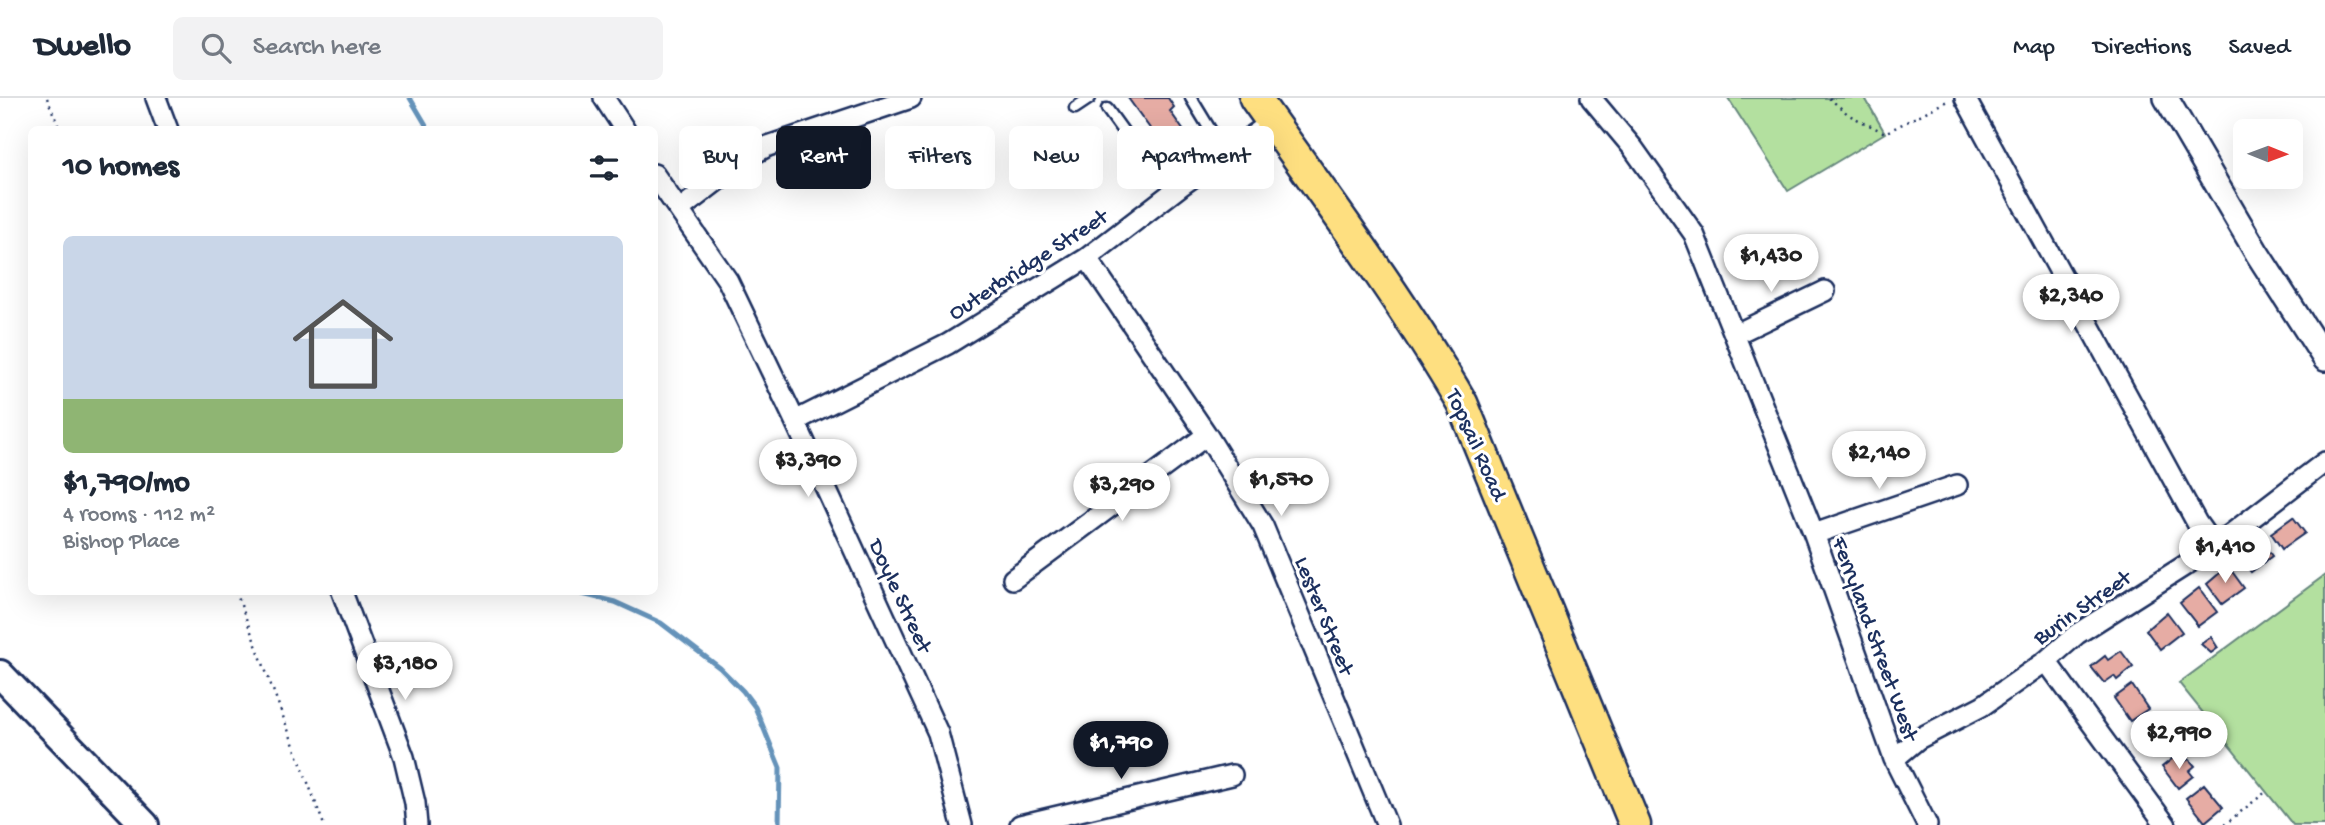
<!DOCTYPE html>
<html lang="en">
<head>
<meta charset="utf-8">
<style>
  :root { --surface:#fff; --page:#f2f2f3; --text:#1f2937; --muted:#747a83; --line:#e0e1e3; --accent:#111827 }
  body { margin:0; font-family:"Gochi Hand",sans-serif; background:var(--page); color:var(--text); height:100vh; display:flex; flex-direction:column; font-size:26px; white-space:nowrap }
  * { box-sizing:border-box; margin:0 }
  p { font-size:23px; color:var(--muted) }
  .icon { flex:none; width:38px; height:38px; fill:none; stroke:currentColor; stroke-width:2; stroke-linecap:round; stroke-linejoin:round }
  .map { position:relative; flex:1; overflow:hidden }
  .drawer { position:absolute; left:28px; top:28px; width:630px; height:469px; display:flex; flex-direction:column; background:var(--surface); border-radius:10px; box-shadow:0 7px 28px #0002 }
  .drawer>* { flex:none }
  .banner { position:absolute; left:679px; top:28px; width:665px; height:63px; display:flex; gap:14px }
  .needle { width:46px; rotate:91deg }
  .fabs { position:absolute; left:2233px; top:21px; display:grid; gap:14px }
  .fabs a { display:grid; place-items:center; width:70px; height:70px; border-radius:10px; background:var(--surface); box-shadow:0 7px 28px #0002; font-size:35px }
  .price { position:absolute; translate:-50% -60px; padding:0 16px; border-radius:24px; background:#fff; color:#222; font-size:23px; line-height:46px; filter:drop-shadow(0 2px 4px #0008) }
  .price::after { content:''; position:absolute; left:50%; top:42px; width:21px; height:16px; margin-left:-10px; background:inherit; clip-path:polygon(0 0,100% 0,50% 100%) }
  .price.current { background:var(--accent); color:#fff }
  ul { padding:0; list-style:none }
  li { display:grid; align-content:center; gap:14px; height:371px; padding:0 35px }
  li span { display:grid; place-items:center; height:217px; border-radius:10px; color:#555 }
  li>.icon { margin-inline-start:auto }
  span .icon { width:126px; height:126px; fill:#fffc; stroke-width:1 }
  li b { font-size:30px }
  h2 { display:flex; justify-content:space-between; align-items:center; height:84px; padding:0 35px; font-size:30px }
  .tag { padding:0 24px; border-radius:10px; background:var(--surface); box-shadow:0 7px 28px #0002; font-size:24px; line-height:63px }
  .tag.current { background:var(--accent); color:#fff }
  header { display:flex; align-items:center; gap:42px; box-sizing:border-box; height:98px; padding:0 35px; background:var(--surface); border-bottom:2px solid var(--line) }
  header strong { font-size:33px }
  nav { display:flex; gap:38px; margin-inline-start:auto; font-size:24px }
  .search { width:490px; height:63px; background:var(--page); display:flex; align-items:center; gap:18px; box-sizing:border-box; padding:0 24px; border-radius:10px; color:var(--muted); font-size:26px }
  .map>svg:first-child { display:block }
  .green { fill:#b3e09f; stroke:#67887e; stroke-width:2 }
  .lines { fill:none; stroke-linecap:round; stroke-linejoin:round }
  .stream { stroke:#6593ba; stroke-width:5 }
  .building { fill:#e6aca4; stroke:#1b2f5e; stroke-width:2 }
  .service-casing { stroke:#1b2f5e; stroke-width:15 }
  .minor-casing { stroke:#1b2f5e; stroke-width:24 }
  .tertiary-casing { stroke:#1b2f5e; stroke-width:28 }
  .secondary-casing { stroke:#1b2f5e; stroke-width:32 }
  .primary-casing { stroke:#1b2f5e; stroke-width:35 }
  .path { stroke:#1b2f5e; stroke-width:2.5; stroke-dasharray:2 5; stroke-linecap:butt }
  .service { stroke:#fff; stroke-width:10 }
  .minor { stroke:#fff; stroke-width:19 }
  .tertiary { stroke:#fff; stroke-width:23 }
  .secondary { stroke:#fff; stroke-width:26 }
  .primary { stroke:#fedf80; stroke-width:30 }
  .labels { text-anchor:middle; stroke-width:6; stroke-linejoin:round; paint-order:stroke }
  .street-label { font-size:23px; fill:#1b2f5e; stroke:#fff }
</style>
</head>
<body>
<header>
<strong>Dwello</strong>
<div class="search"><svg class="icon" aria-label="search" viewBox="0 0 24 24"><circle cx="10" cy="10" r="6"/><path d="M15 15l6 6"/></svg>Search here</div>
<nav><a>Map</a><a>Directions</a><a>Saved</a></nav>
</header>
<div class="map">
<svg width="2325" height="727" viewBox="0 0 2325 727">
  <rect width="100%" height="100%" fill="#fff"/>
  <filter id="ink" filterUnits="userSpaceOnUse"><feTurbulence type="fractalNoise" baseFrequency=".0143" numOctaves="2"/><feDisplacementMap in="SourceGraphic" scale="14" xChannelSelector="R" yChannelSelector="G"/><feConvolveMatrix kernelMatrix="1 2 1 2 8 2 1 2 1" color-interpolation-filters="sRGB"/></filter>
  <g filter="url(#ink)">
    <path class="green" d="M1728 0H1865L1885 35 1788 93Z
      M2325 477V727H2293L2179 585Z"/>
    <g class="lines">
      <path class="stream" d="M410 0 429 32
        M574 494 615 504 661 525 720 570 743 593 755 609 780 670 779 727"/>
    </g>
    <path class="building" d="M1128 0H1168L1174 9 1170 13 1186 36 1165 51Z
      M2293 419 2305 435 2282 451 2271 435Z
      M2261 443 2272 458 2251 474 2239 459Z
      M2228 468 2244 490 2222 506 2207 486Z
      M2199 490 2217 514 2198 528 2180 505Z
      M2167 514 2182 534 2160 551 2146 532Z
      M2211 539 2218 550 2211 555 2201 546Z
      M2121 553 2133 569 2117 582 2114 578 2104 585 2091 569 2105 558 2108 562Z
      M2132 587 2148 611 2130 623 2114 600Z
      M2155 622 2172 645 2153 659 2136 636Z
      M2177 657 2183 665 2189 661 2195 668 2189 673 2193 678 2178 690 2162 669Z
      M2204 686 2223 709 2205 724 2186 700Z"/>
    <g class="lines">
      <g class="service-casing">
        <path id="service" d="M1075 10 1090 0
          M1107 11 1148 68H1171
          M1182 87 1171 68 1211 33 1191 0"/>
      </g>
      <g class="minor-casing">
        <path id="minor" d="M156 0 168 32
          M604 0 625 32
          M1591 0 1633 50 1694 136 1814 436 1894 661 1927 727
          M1965 0 2197 425 2214 449
          M654 76 728 183 795 323 938 635 962 727
          M679 112 748 59 768 48 911 0
          M1087 160 1207 337 1263 428 1387 727
          M1736 236 1825 193
          M795 323 948 246 1087 160 1182 87 1272 24
          M1814 436 1957 387
          M1013 481 1207 337
          M342 494 404 659 415 705 417 727
          M2046 563 2166 727
          M1894 661 1918 641 1982 608 2046 563 2077 536 2214 449 2325 364
          M1020 727 1232 677"/>
      </g>
      <g class="tertiary-casing">
        <path id="tertiary" d="M2166 0 2257 155 2325 261"/>
      </g>
      <g class="secondary-casing">
        <path id="secondary" d="M0 576 145 727"/>
      </g>
      <g class="primary-casing">
        <path id="primary" d="M1255 0C1326 100 1400 199 1462 305L1635 727"/>
      </g>
      <path class="path" d="M47 0 60 32
        M1829 0 1849 17 1885 35 1949 2
        M236 494 324 727
        M2224 727 2267 693"/>
      <use href="#service" class="service"/>
      <use href="#minor" class="minor"/>
      <use href="#tertiary" class="tertiary"/>
      <use href="#secondary" class="secondary"/>
      <use href="#primary" class="primary"/>
    </g>
  </g>
  <g class="labels">
    <g class="street-label">
      <text transform="translate(1027 165) rotate(-33)" y="8">Outerbridge Street</text>
      <text transform="translate(1478 346) rotate(66)" y="8">Topsail Road</text>
      <text transform="translate(902 497) rotate(65)" y="8">Doyle Street</text>
      <text transform="translate(2081 508) rotate(-35)" y="8">Burin Street</text>
      <text transform="translate(1326 517) rotate(68)" y="8">Lester Street</text>
      <text transform="translate(1877 540) rotate(70)" y="8">Ferryland Street West</text>
    </g>
  </g>
</svg>
<div class="fabs">
<a><svg class="needle" viewBox="-14 -14 28 28"><path d="M0-13l5 13h-10z" fill="#e53935"/><path d="M0 13l5-13h-10z" fill="#747a83"/></svg></a>
</div>
<b class="price" style="left:1771px;top:196px">$1,430</b>
<b class="price" style="left:2071px;top:236px">$2,340</b>
<b class="price" style="left:1879px;top:393px">$2,140</b>
<b class="price" style="left:808px;top:401px">$3,390</b>
<b class="price" style="left:1281px;top:420px">$1,570</b>
<b class="price" style="left:1122px;top:425px">$3,290</b>
<b class="price" style="left:2225px;top:487px">$1,410</b>
<b class="price" style="left:405px;top:604px">$3,180</b>
<b class="price" style="left:2179px;top:673px">$2,990</b>
<b class="price current" style="left:1121px;top:683px">$1,790</b>
<div class="banner">
<a class="tag">Buy</a>
<a class="tag current">Rent</a>
<a class="tag">Filters</a>
<a class="tag">New</a>
<a class="tag">Apartment</a>
</div>
<section class="drawer">
<h2>10 homes<svg class="icon" aria-label="filters" viewBox="0 0 24 24"><path d="M4 7h16M4 17h16"/><circle cx="9" cy="7" r="2"/><circle cx="15" cy="17" r="2"/></svg></h2>
<ul>
<li><span style="background:linear-gradient(#c9d6e8 75%,#8fb573 0)"><svg class="icon" aria-label="home" viewBox="0 0 24 24"><path d="M3 11l9-7 9 7M6 9v11h12V9"/></svg></span><div><b>$1,790/mo</b><p>4 rooms · 112 m²</p><p>Bishop Place</p></div></li>
</ul>
</section>
</div>
</body>
</html>
